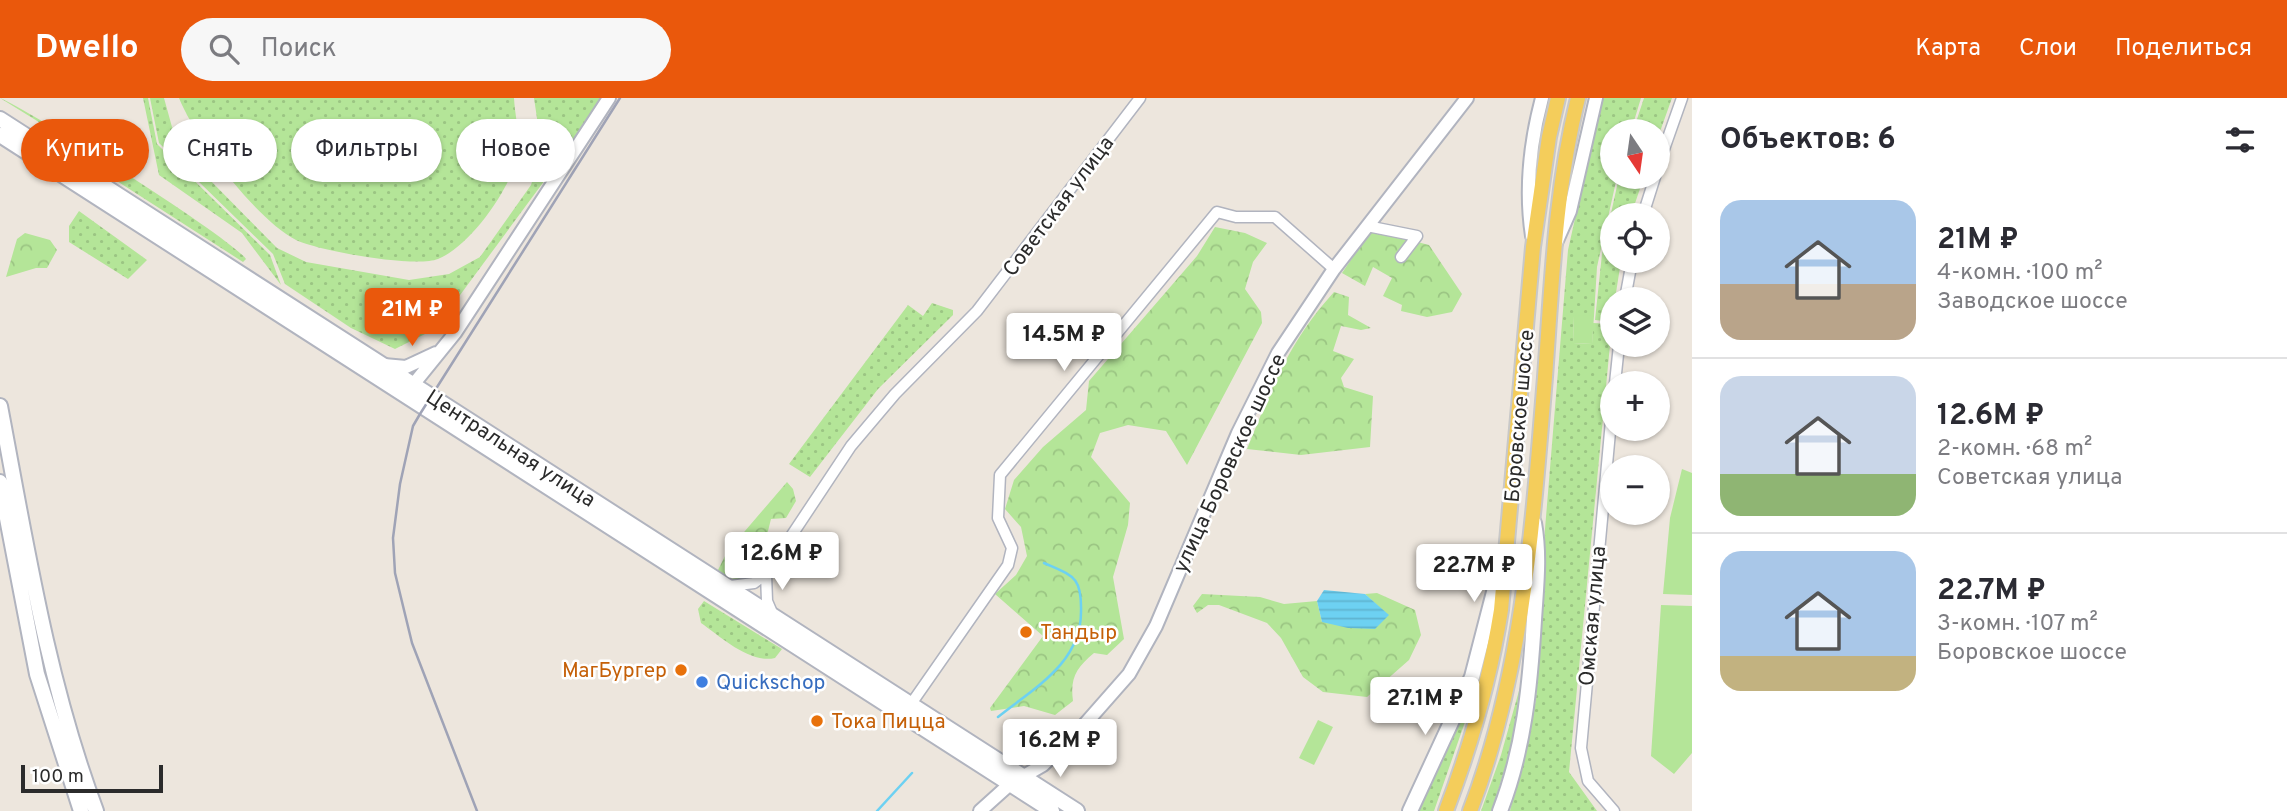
<!DOCTYPE html>
<html lang="ru">
<head>
<meta charset="utf-8">
<style>
  :root { --surface:#fff; --page:#f7f7f7; --text:#2b2b33; --muted:#7c7c81; --line:#e1e1e2; --accent:#ea580c }
  body { margin:0; font-family:Overpass,sans-serif; background:var(--page); color:var(--text); height:100vh; display:flex; flex-direction:column; font-size:26px; white-space:nowrap }
  * { box-sizing:border-box; margin:0 }
  p { font-size:23px; color:var(--muted) }
  .icon { flex:none; width:38px; height:38px; fill:none; stroke:currentColor; stroke-width:2; stroke-linecap:round; stroke-linejoin:round }
  .map { position:relative; flex:1; overflow:hidden }
  .details { display:flex; flex-direction:column; background:var(--surface); width:595px }
  .details>* { flex:none }
  .top-card { position:absolute; left:21px; top:21px; width:665px; height:63px; display:flex; gap:14px }
  .needle { width:46px; rotate:167deg }
  .buttons { position:absolute; left:1600px; top:21px; display:grid; gap:14px }
  .buttons a { display:grid; place-items:center; width:70px; height:70px; border-radius:50%; background:var(--surface); box-shadow:0 2px 5px #0004; font-size:35px }
  .scale { position:absolute; left:21px; bottom:18px; width:142px; box-sizing:border-box; padding-left:7px; border:4px solid #2b2b2b; border-top:0; font-size:19px; line-height:24px; white-space:nowrap; color:#2b2b2b; -webkit-text-stroke:5px #fff; paint-order:stroke }
  .price { position:absolute; translate:-50% -60px; padding:0 16px; border-radius:7px; background:#fff; color:#222; font-size:23px; line-height:46px; filter:drop-shadow(0 2px 4px #0008) }
  .price::after { content:''; position:absolute; left:50%; top:42px; width:21px; height:16px; margin-left:-10px; background:inherit; clip-path:polygon(0 0,100% 0,50% 100%) }
  .price.selected { background:var(--accent); color:#fff }
  ul { padding:0; list-style:none }
  li { display:flex; align-items:center; gap:21px; height:175px; padding:0 28px }
  li+li { border-top:2px solid var(--line) }
  li span { display:grid; place-items:center; flex:none; width:196px; height:140px; border-radius:21px; color:#555 }
  li>.icon { margin-inline-start:auto }
  span .icon { width:84px; height:84px; fill:#fffc; stroke-width:1 }
  li b { font-size:30px }
  h2 { display:flex; justify-content:space-between; align-items:center; height:84px; padding:0 28px; font-size:30px }
  .pill { padding:0 24px; border-radius:32px; background:var(--surface); box-shadow:0 2px 5px #0004; font-size:24px; line-height:63px }
  .pill.selected { background:var(--accent); color:#fff }
  header { display:flex; align-items:center; gap:42px; box-sizing:border-box; height:98px; padding:0 35px; background:var(--accent); color:#fff }
  header strong { font-size:33px }
  nav { display:flex; gap:38px; margin-inline-start:auto; font-size:24px }
  .search { width:490px; height:63px; background:var(--page); display:flex; align-items:center; gap:18px; box-sizing:border-box; padding:0 24px; border-radius:38px; color:var(--muted); font-size:26px }
  main { display:flex; flex:1; min-height:0 }
  .map>svg:first-child { display:block }
  .grass { fill:url(#grass-dots) }
  .forest { fill:url(#forest-crowns) }
  .park { fill:#b4e598 }
  .water { fill:url(#water-rules) }
  .lines { fill:none; stroke-linecap:round; stroke-linejoin:round }
  .stream { stroke:#6dd1f2; stroke-width:2.5 }
  .minor-casing { stroke:#b1b4bf; stroke-width:13 }
  .tertiary-casing { stroke:#b1b4bf; stroke-width:16 }
  .secondary-casing { stroke:#b1b4bf; stroke-width:18 }
  .primary-casing { stroke:#c8c8c8; stroke-width:18 }
  .minor { stroke:#fff; stroke-width:10 }
  .tertiary { stroke:#fff; stroke-width:12 }
  .secondary { stroke:#fff; stroke-width:14 }
  .primary { stroke:#f4cd5b; stroke-width:14 }
  .rail { stroke:#9fa3b6; stroke-width:2.5 }
  .food-dot { fill:#e8710a; stroke:#fff; stroke-width:2.5 }
  .shop-dot { fill:#3f7fe0; stroke:#fff; stroke-width:2.5 }
  .labels { text-anchor:middle; stroke-width:5; stroke-linejoin:round; paint-order:stroke }
  .street-label { font-size:21px; fill:#2b2b2b; stroke:#fff }
  .food-label { font-size:21px; fill:#c56008; stroke:#fff; text-anchor:start }
  .shop-label { font-size:21px; fill:#366cbe; stroke:#fff; text-anchor:start }
</style>
</head>
<body>
<header>
<strong>Dwello</strong>
<div class="search"><svg class="icon" aria-label="search" viewBox="0 0 24 24"><circle cx="10" cy="10" r="6"/><path d="M15 15l6 6"/></svg>Поиск</div>
<nav><a>Карта</a><a>Слои</a><a>Поделиться</a></nav>
</header>
<main>
<div class="map">
<svg width="1692" height="713" viewBox="0 0 1692 713">
  <defs>
    <pattern id="grass-dots" width="8" height="8" patternUnits="userSpaceOnUse" patternTransform="scale(1.75)"><rect width="8" height="8" fill="#b4e598"/><path d="M2 2h.1M6 6h.1" fill="none" stroke="#9bc583" stroke-width="1.8" stroke-linecap="round"/></pattern>
    <pattern id="forest-crowns" width="20" height="18" patternUnits="userSpaceOnUse" patternTransform="scale(1.75)"><rect width="20" height="18" fill="#b4e598"/><path d="M2 6a3 3 0 1 1 6 0M12 15a3 3 0 1 1 6 0" fill="none" stroke="#9bc583"/></pattern>
    <pattern id="water-rules" width="6" height="5" patternUnits="userSpaceOnUse" patternTransform="scale(1.75)"><rect width="6" height="5" fill="#6dd1f2"/><path d="M0 2.5h6" fill="none" stroke="#5fb4d0"/></pattern>
  </defs>
  <rect width="100%" height="100%" fill="#ede6dd"/>
  <path class="grass" d="M0 0C28 11 234 142 246 161L243 164 106 76 68 42Z
    M143 0H148L157 46 270 157 281 187 242 135 159 77Z
    M150 0H164L172 29 205 77 277 150 306 164 409 182 449 176 480 159 531 87 538 65 539 34 534 0H602L576 40 435 231 395 251 351 230 285 186 273 156 159 45Z
    M179 0H514C515 20 521 38 517 58 511 91 469 149 438 161 415 170 319 153 296 142 256 121 196 42 179 0Z
    M1602 0H1641L1631 33H1612V79H1617L1597 169 1594 218H1574L1573 245 1592 246 1593 225 1612 226 1569 674 1597 713H1510L1536 602 1545 431 1568 152Z
    M1644 0H1672L1657 42V33H1633Z
    M1619 79H1644L1631 117H1612V163H1621L1615 201H1612V224L1595 222 1602 156Z
    M79 113 147 162 128 181 69 144V128Z
    M932 205 953 212V217L878 291 810 379 789 366 908 207 923 218Z
    M704 503 782 551 775 560C750 566 721 539 701 525L698 511Z
    M1522 582 1514 640 1492 713H1481L1501 657Z
    M1474 598 1434 713H1418L1466 611Z"/>
  <path class="forest" d="M1215 129 1245 135 1267 145 1253 164 1245 191 1261 214 1262 225 1187 367 1166 333 1128 327 1100 335 1091 359 1130 405 1128 427 1113 479 1124 541 1107 557 1094 555C1076 570 1070 580 1073 603L1055 617 1024 608 991 613 990 610 1043 538 995 496 1016 477 1027 458 1021 429 1005 411 1014 382 1043 349 1086 312 1089 283 1197 158Z
    M1371 132 1429 147 1462 196 1452 214 1427 219 1401 213 1402 207 1383 198 1392 180 1373 169 1365 188 1342 175Z
    M25 135 50 142 57 152 47 170H36L6 179 17 141Z
    M1334 194 1349 199 1348 217 1371 230 1361 232 1341 228 1333 253 1354 261 1341 280 1344 289 1373 298 1370 349 1301 357 1247 351C1272 290 1288 245 1334 194Z
    M787 384 793 391 796 403 786 420 771 421 765 445 743 482 730 480 718 472 727 454Z
    M1377 495 1415 512 1421 537 1409 562 1367 599 1323 594 1303 579 1281 540 1267 525 1219 507H1208L1197 515 1193 508 1202 496 1260 499 1284 506 1317 503 1322 524 1388 517 1365 496Z"/>
  <path class="park" d="M1574 217 1594 218 1592 246 1573 245Z
    M1682 371 1692 375V497L1663 496 1670 420Z
    M1661 507 1692 508V655L1674 676 1651 658Z
    M1318 622 1333 629 1314 667 1299 660Z"/>
  <path class="water" d="M1324 492 1365 496 1389 517 1375 531 1348 530 1322 524 1317 503Z"/>
  <g class="lines">
    <path class="stream" d="M998 619C1034 590 1081 565 1081 514 1082 478 1073 478 1044 465
      M877 713 912 675"/>
    <g class="minor-casing">
      <path id="minor" d="M1657 71 1682 0
        M1643 117 1655 79
        M1367 128 1417 138 1401 159
        M1625 201 1632 163
        M1615 285 1619 247
        M1612 312 1581 650 1588 683 1614 713
        M766 476 767 503 773 517
        M730 488 754 485 766 476 851 348 895 296 977 213 1140 0
        M911 606 1008 467 1012 450 998 420 1000 377 1217 114 1236 119H1275L1334 171"/>
    </g>
    <g class="tertiary-casing">
      <path id="tertiary" d="M1532 138C1525 92 1530 45 1542 0
        M1555 147 1570 113 1596 0
        M384 267 406 269 436 255
        M408 293 455 235 609 0
        M980 713 1010 686 1043 667 1085 626 1129 576 1156 528 1238 335 1278 255 1334 171 1467 0"/>
    </g>
    <g class="secondary-casing">
      <path id="secondary" d="M0 21 1077 713
        M0 37 1052 713
        M0 308C26 445 47 582 96 713
        M0 384 37 576 81 713
        M1410 713 1472 579 1502 463
        M1500 713C1524 651 1530 588 1534 522 1536 489 1540 458 1534 425"/>
    </g>
    <g class="primary-casing">
      <path id="primary" d="M1446 713C1471 647 1490 582 1501 512L1533 149 1549 39 1558 0
        M1470 713C1523 576 1533 424 1545 279 1552 185 1555 92 1578 0"/>
    </g>
    <use href="#minor" class="minor"/>
    <use href="#tertiary" class="tertiary"/>
    <use href="#secondary" class="secondary"/>
    <use href="#primary" class="primary"/>
    <path class="rail" d="M477 713 412 545 395 475 393 440 400 386 413 328 420 316 620 0"/>
  </g>
  <g class="food-dot">
    <circle cx="1026" cy="534" r="7"/>
    <circle cx="681" cy="572" r="7"/>
    <circle cx="817" cy="623" r="7"/>
  </g>
  <circle class="shop-dot" cx="702" cy="584" r="7"/>
  <g class="labels">
    <g class="street-label">
      <text transform="translate(1058 108) rotate(-53)" y="7">Советская улица</text>
      <text transform="translate(1519 318) rotate(-85)" y="7">Боровское шоссе</text>
      <text transform="translate(511 350) rotate(33)" y="7">Центральная улица</text>
      <text transform="translate(1229 365) rotate(-65)" y="7">улица Боровское шоссе</text>
      <text transform="translate(1592 518) rotate(-85)" y="7">Омская улица</text>
    </g>
    <g class="food-label">
      <text x="1040" y="541">Тандыр</text>
      <text x="667" y="579" text-anchor="end">МагБургер</text>
      <text x="831" y="630">Тока Пицца</text>
    </g>
    <g class="shop-label">
      <text x="716" y="591">Quickschop</text>
    </g>
  </g>
</svg>
<div class="buttons">
<a><svg class="needle" viewBox="-14 -14 28 28"><path d="M0-13l5 13h-10z" fill="#e53935"/><path d="M0 13l5-13h-10z" fill="#7c7c81"/></svg></a>
<a><svg class="icon" aria-label="locate" viewBox="0 0 24 24"><circle cx="12" cy="12" r="6"/><path d="M12 2v4M12 18v4M2 12h4M18 12h4"/></svg></a>
<a><svg class="icon" aria-label="layers" viewBox="0 0 24 24"><path d="M12 4l9 5-9 5-9-5zM3 14l9 5 9-5"/></svg></a>
<a>+</a>
<a>−</a>
</div>
<div class="scale">100 m</div>
<b class="price selected" style="left:412px;top:250px">21M ₽</b>
<b class="price" style="left:1064px;top:275px">14.5M ₽</b>
<b class="price" style="left:782px;top:494px">12.6M ₽</b>
<b class="price" style="left:1474px;top:506px">22.7M ₽</b>
<b class="price" style="left:1425px;top:639px">27.1M ₽</b>
<b class="price" style="left:1060px;top:681px">16.2M ₽</b>
<div class="top-card">
<a class="pill selected">Купить</a>
<a class="pill">Снять</a>
<a class="pill">Фильтры</a>
<a class="pill">Новое</a>
</div>
</div>
<section class="details">
<h2>Объектов: 6<svg class="icon" aria-label="filters" viewBox="0 0 24 24"><path d="M4 7h16M4 17h16"/><circle cx="9" cy="7" r="2"/><circle cx="15" cy="17" r="2"/></svg></h2>
<ul>
<li><span style="background:linear-gradient(#a9c7e8 60%,#b9a48a 0)"><svg class="icon" aria-label="home" viewBox="0 0 24 24"><path d="M3 11l9-7 9 7M6 9v11h12V9"/></svg></span><div><b>21M ₽</b><p>4-комн. · 100 m²</p><p>Заводское шоссе</p></div></li>
<li><span style="background:linear-gradient(#c9d6e8 70%,#8fb573 0)"><svg class="icon" aria-label="home" viewBox="0 0 24 24"><path d="M3 11l9-7 9 7M6 9v11h12V9"/></svg></span><div><b>12.6M ₽</b><p>2-комн. · 68 m²</p><p>Советская улица</p></div></li>
<li><span style="background:linear-gradient(#a9c7e8 75%,#c2b280 0)"><svg class="icon" aria-label="home" viewBox="0 0 24 24"><path d="M3 11l9-7 9 7M6 9v11h12V9"/></svg></span><div><b>22.7M ₽</b><p>3-комн. · 107 m²</p><p>Боровское шоссе</p></div></li>
</ul>
</section>
</main>
</body>
</html>
